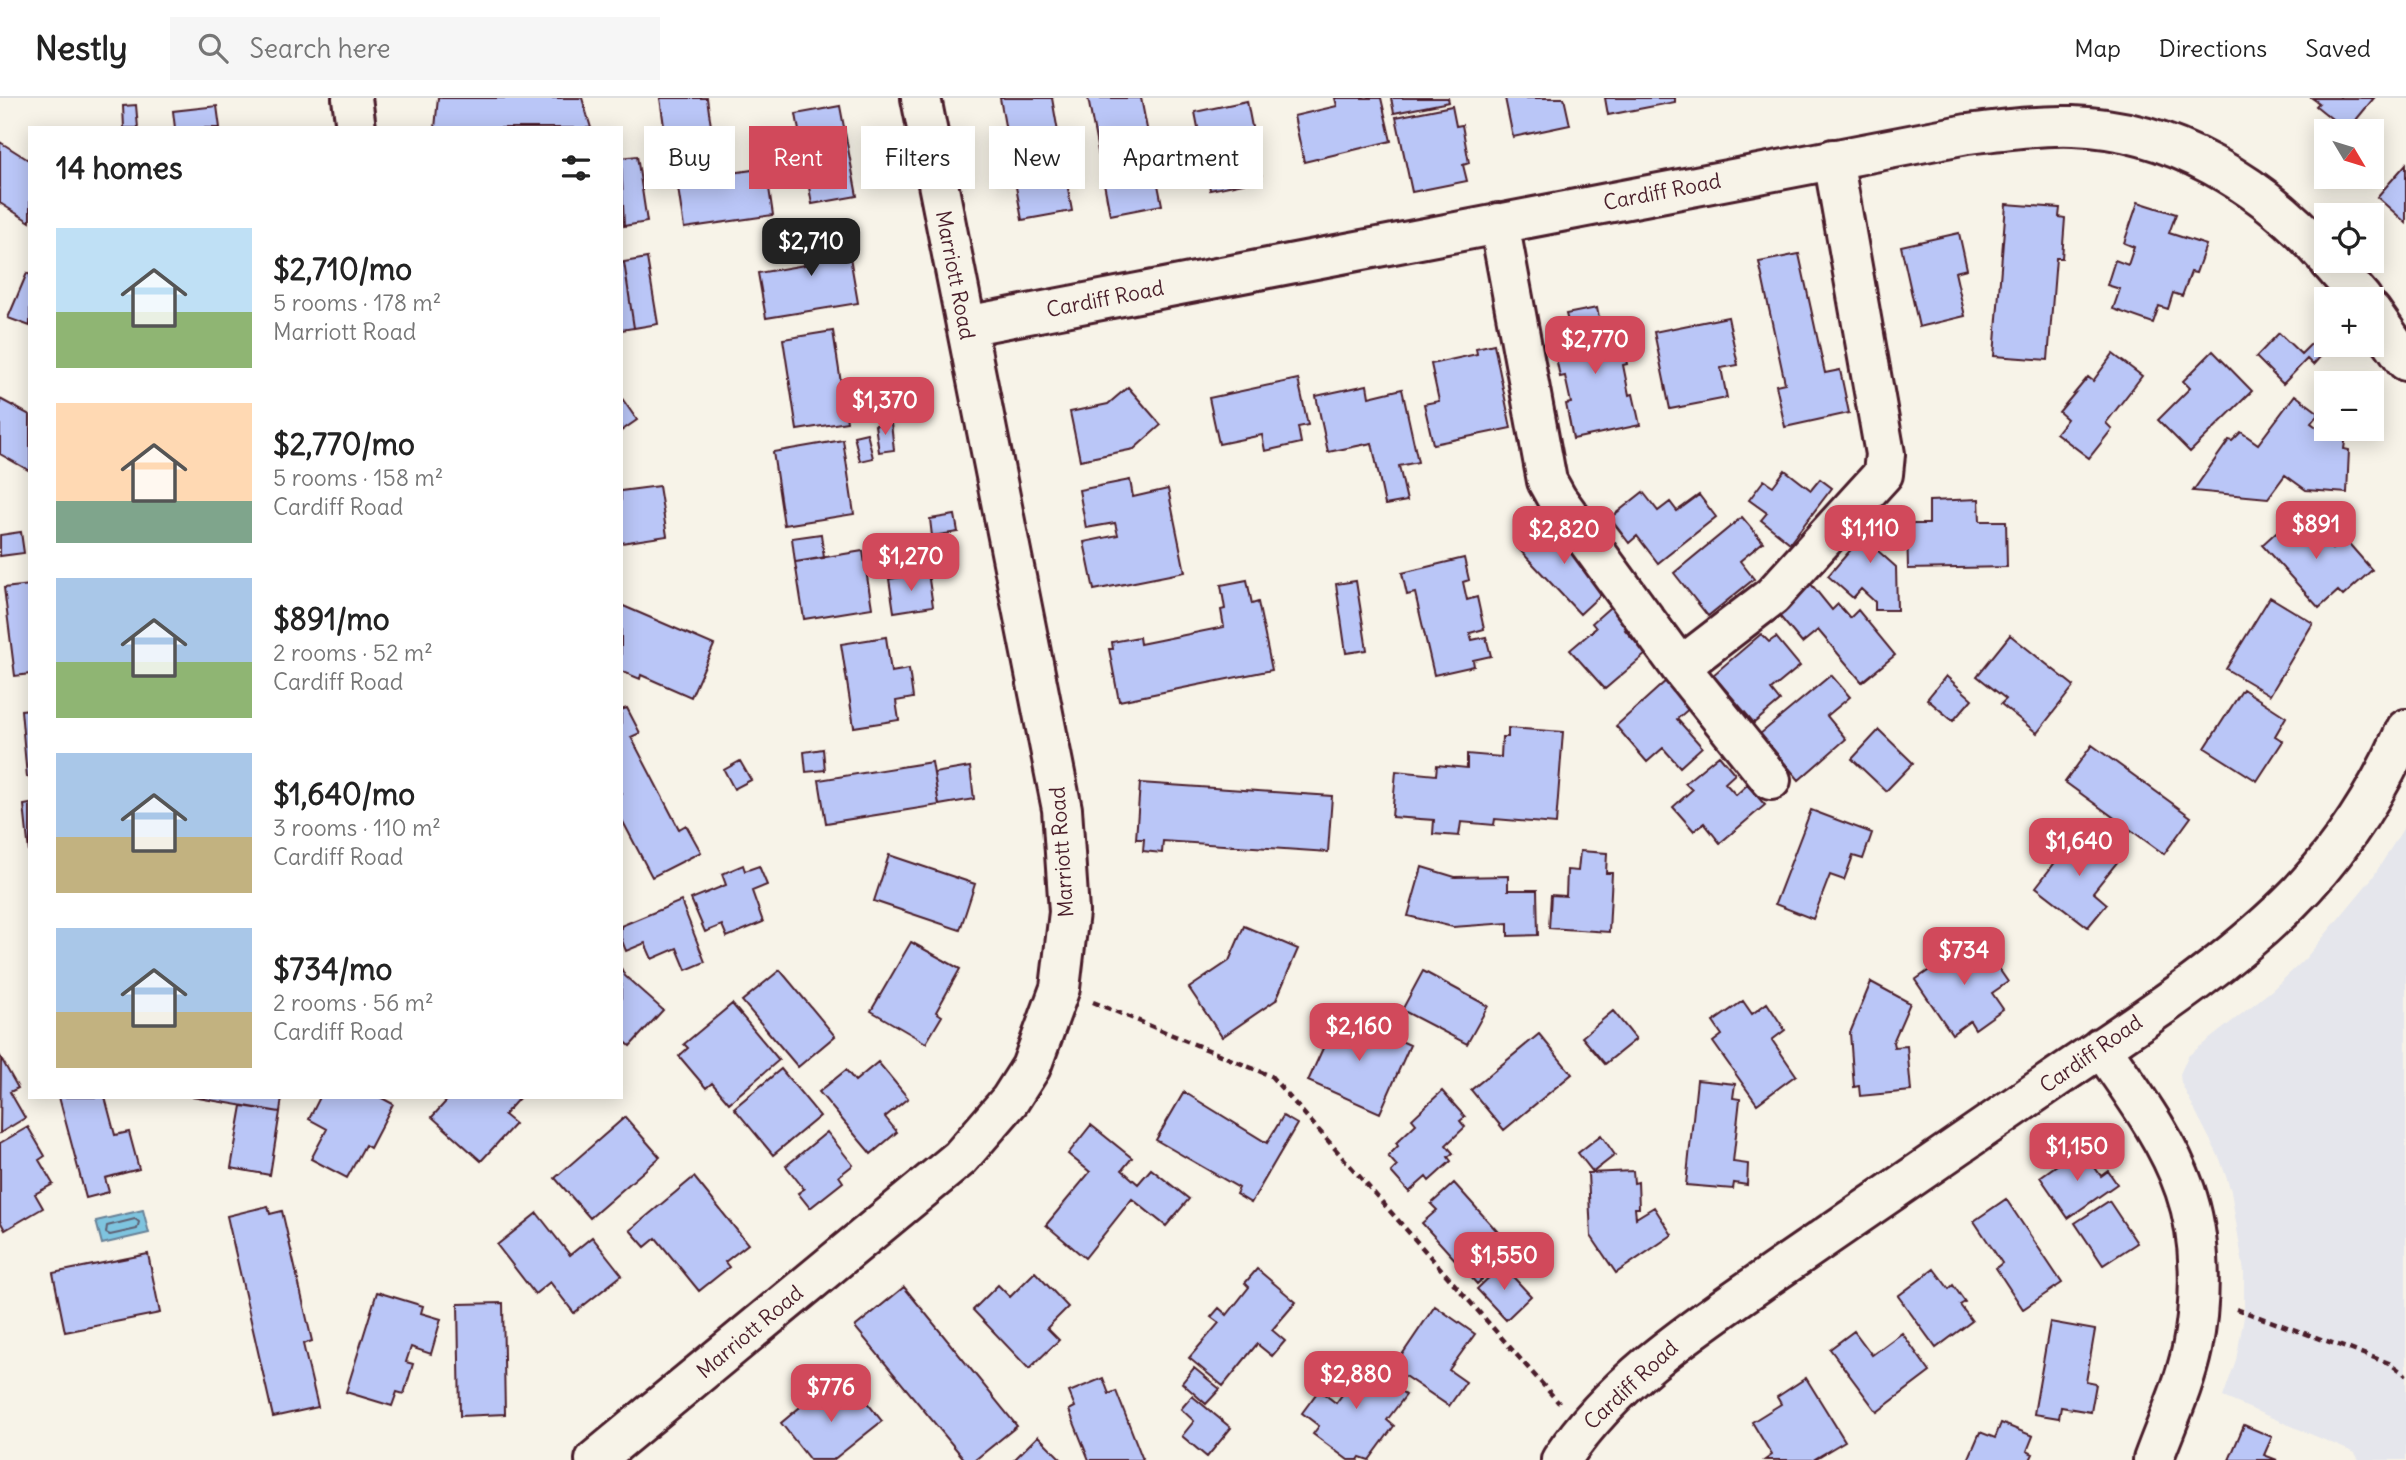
<!DOCTYPE html>
<html lang="en">
<head>
<meta charset="utf-8">
<style>
  :root { --surface:#fff; --page:#f6f6f6; --text:#222; --muted:#767676; --line:#e0e0e0; --accent:#d1495b }
  body { margin:0; font-family:Delius,sans-serif; background:var(--page); color:var(--text); height:100vh; display:flex; flex-direction:column; font-size:26px; white-space:nowrap }
  * { box-sizing:border-box; margin:0 }
  p { font-size:23px; color:var(--muted) }
  .icon { flex:none; width:38px; height:38px; fill:none; stroke:currentColor; stroke-width:2; stroke-linecap:round; stroke-linejoin:round }
  .map { position:relative; flex:1; overflow:hidden }
  .details { position:absolute; left:28px; top:28px; width:595px; height:973px; display:flex; flex-direction:column; background:var(--surface); border-radius:0px; box-shadow:0 4px 18px #0003 }
  .details>* { flex:none }
  .guide { position:absolute; left:644px; top:28px; width:665px; height:63px; display:flex; gap:14px }
  .needle { width:46px; rotate:128deg }
  .fabs { position:absolute; left:2314px; top:21px; display:grid; gap:14px }
  .fabs a { display:grid; place-items:center; width:70px; height:70px; border-radius:0px; background:var(--surface); box-shadow:0 4px 18px #0003; font-size:35px }
  .price { position:absolute; translate:-50% -60px; padding:0 16px; border-radius:14px; background:var(--accent); color:#fff; font-size:23px; line-height:46px; filter:drop-shadow(0 2px 4px #0008) }
  .price::after { content:''; position:absolute; left:50%; top:42px; width:21px; height:16px; margin-left:-10px; background:inherit; clip-path:polygon(0 0,100% 0,50% 100%) }
  .price.active { background:#222; color:#fff }
  ul { padding:0; list-style:none }
  li { display:flex; align-items:center; gap:21px; height:175px; padding:0 28px }
  li span { display:grid; place-items:center; flex:none; width:196px; height:140px; border-radius:0px; color:#555 }
  li>.icon { margin-inline-start:auto }
  span .icon { width:84px; height:84px; fill:#fffc; stroke-width:1 }
  li b { font-size:30px }
  h2 { display:flex; justify-content:space-between; align-items:center; height:84px; padding:0 28px; font-size:30px }
  .pill { padding:0 24px; border-radius:0px; background:var(--surface); box-shadow:0 4px 18px #0003; font-size:24px; line-height:63px }
  .pill.active { background:var(--accent); color:#fff }
  header { display:flex; align-items:center; gap:42px; box-sizing:border-box; height:98px; padding:0 35px; background:var(--surface); border-bottom:2px solid var(--line) }
  header strong { font-size:33px }
  nav { display:flex; gap:38px; margin-inline-start:auto; font-size:24px }
  .search { width:490px; height:63px; background:var(--page); display:flex; align-items:center; gap:18px; box-sizing:border-box; padding:0 24px; border-radius:0px; color:var(--muted); font-size:26px }
  .map>svg:first-child { display:block }
  .built { fill:#e5e6ec }
  .water { fill:#7ec4df; stroke:#698297; stroke-width:2 }
  .lines { fill:none; stroke-linecap:round; stroke-linejoin:round }
  .shore { stroke:#5f6173; stroke-width:2 }
  .building { fill:#bac6f7; stroke:#4a1f2b; stroke-width:2 }
  .minor-casing { stroke:#4a1f2b; stroke-width:44 }
  .path { stroke:#4a1f2b; stroke-width:4.5; stroke-dasharray:7 5; stroke-linecap:butt }
  .minor { stroke:#f7f3e8; stroke-width:38 }
  .labels { text-anchor:middle; stroke-width:5; stroke-linejoin:round; paint-order:stroke }
  .street-label { font-size:21px; fill:#4a1f2b; stroke:#f7f3e8 }
</style>
</head>
<body>
<header>
<strong>Nestly</strong>
<div class="search"><svg class="icon" aria-label="search" viewBox="0 0 24 24"><circle cx="10" cy="10" r="6"/><path d="M15 15l6 6"/></svg>Search here</div>
<nav><a>Map</a><a>Directions</a><a>Saved</a></nav>
</header>
<div class="map">
<svg width="2406" height="1362" viewBox="0 0 2406 1362">
  <rect width="100%" height="100%" fill="#f7f3e8"/>
  <filter id="ink" filterUnits="userSpaceOnUse"><feTurbulence type="fractalNoise" baseFrequency=".0143" numOctaves="2"/><feDisplacementMap in="SourceGraphic" scale="14" xChannelSelector="R" yChannelSelector="G"/><feConvolveMatrix kernelMatrix="1 2 1 2 8 2 1 2 1" color-interpolation-filters="sRGB"/></filter>
  <g filter="url(#ink)">
    <path class="built" d="M2406 726V1362H2359L2355 1355 2223 1299 2236 1262 2244 1219V1174L2231 1093 2220 1061 2181 985 2180 976 2188 958 2272 892 2305 861 2373 779Z"/>
    <path class="water" d="M143 1112 149 1135 102 1146 96 1123Z"/>
    <g class="lines">
      <path class="shore" d="M135 1121 139 1124 137 1131 110 1137 106 1135 107 1128Z"/>
    </g>
    <path class="building" d="M438 0H582L591 30H435Z
      M660 0H707L711 28 665 35Z
      M1000 0H1052L1072 113 1022 122Z
      M1088 0H1141L1162 107 1110 117Z
      M1335 0H1381L1391 43 1304 64 1294 18 1337 8Z
      M1391 0H1448L1449 4 1394 15Z
      M1505 0H1564L1570 27 1513 39Z
      M1605 0H1675V4L1608 17Z
      M2312 0H2374L2347 33 2316 8 2319 5Z
      M1247 3 1262 81 1210 92 1195 14Z
      M136 7 138 30H124L123 8Z
      M217 8 220 30H175L173 13Z
      M840 8 857 98 812 106 796 16Z
      M1452 8 1456 28 1462 27 1469 65 1463 67 1467 83 1412 94 1396 19Z
      M0 44 30 63V124L0 105Z
      M637 58 647 124 624 128 621 60Z
      M2406 66V125L2377 99Z
      M766 70 773 117 684 130 677 83Z
      M2138 104 2176 116 2169 135 2206 147 2196 175 2191 174 2182 198 2173 195 2168 211 2159 208 2153 225 2113 211 2120 191 2107 187 2115 162 2128 167 2134 149 2124 145Z
      M2006 106 2060 110 2059 119 2065 120 2062 160H2056L2048 262 1994 258Z
      M839 127 844 160 850 159 858 205 766 220 758 175 805 167 800 133Z
      M1959 135 1967 171 1955 174 1965 218 1919 229 1901 148Z
      M1799 156 1825 275 1840 272 1849 315 1785 329 1776 287 1785 285 1759 164Z
      M647 160 658 226 634 230 624 164Z
      M624 164 634 230 621 232V165Z
      M27 175 30 177V228L8 220Z
      M1597 210 1601 230 1619 225 1627 266 1623 267 1629 297 1633 296 1640 327 1573 341 1566 306 1571 305 1565 278 1560 279 1552 240 1571 235 1566 216Z
      M1728 219 1738 267 1721 270 1727 300 1670 311 1654 234Z
      M833 233 847 324 797 332 783 241Z
      M2279 235 2301 256 2317 240 2327 251 2313 267 2307 261 2283 286 2256 259Z
      M1494 246 1511 330 1433 346 1424 306 1439 303 1431 266 1477 256 1476 250Z
      M2213 253 2252 293 2190 354 2158 322 2190 290 2183 283Z
      M2113 256 2142 278 2106 325 2112 331 2089 360 2056 335 2067 321 2059 314 2088 279 2093 283Z
      M1298 281 1308 327 1298 329 1301 345 1265 353 1262 337 1219 346 1209 300Z
      M1367 287 1369 299 1402 291 1418 364 1399 368 1407 403 1385 407 1372 345 1328 354 1316 298Z
      M1128 289 1161 327 1134 351 1080 362 1070 314 1108 306Z
      M2295 297 2319 315 2311 325 2326 336 2346 337 2344 351 2349 352 2347 395 2306 392 2285 377 2268 400 2193 393 2229 342 2232 343 2241 334 2258 346Z
      M621 299 637 322 621 333Z
      M0 301 30 317V373L0 356Z
      M891 325 894 352 879 354 875 327Z
      M867 335 873 360 860 363 854 338Z
      M843 342 854 416 784 427 773 354Z
      M1785 372 1811 392 1820 381 1832 390 1790 445 1761 422 1767 415 1749 402 1764 382 1773 388Z
      M1130 382 1133 399 1168 391 1185 474 1094 492 1084 444 1118 437 1115 425 1086 430 1079 392Z
      M659 388 667 438 621 445V393Z
      M1643 394 1658 413 1670 404 1677 413 1699 397 1716 419 1658 465 1637 438 1629 445 1610 420Z
      M1979 401 1980 423H2006L2007 469 1908 471 1907 426H1929V403Z
      M1874 410 1896 430 1877 452 1896 469 1897 512H1875V504L1861 491 1853 500 1828 478 1861 440 1854 434Z
      M2298 414 2332 451 2344 440 2372 472 2343 498 2338 493 2319 510 2262 447Z
      M955 417 958 434 932 438 930 421Z
      M1742 419 1763 444 1740 463 1754 481 1708 518 1674 475Z
      M1547 421 1610 488 1580 516 1517 449Z
      M21 434 24 455 0 458V437Z
      M821 436 824 460 795 464 792 440Z
      M863 453 872 510 804 521 795 464Z
      M1464 460 1469 482 1463 484 1467 502 1477 499 1484 531 1470 535 1472 542 1486 539 1491 558 1473 562 1474 568 1434 577 1415 495 1407 497 1402 475Z
      M928 475 933 508 894 514 889 481Z
      M1247 482 1252 506 1258 504 1272 572 1119 603 1109 551H1113L1112 544 1139 539 1140 546 1224 529 1221 512 1225 511 1221 487Z
      M1356 483 1367 552 1346 555 1336 486Z
      M1811 486 1832 512 1838 506 1850 520 1858 512 1895 557 1862 584 1818 532 1802 545 1777 515Z
      M30 487V576L15 578 4 490Z
      M2270 499 2313 525 2270 597 2226 571Z
      M1617 503 1635 524 1625 532 1646 556 1605 591 1570 552 1596 530 1592 525Z
      M621 507 714 547 691 599 641 577 640 581 621 573Z
      M1761 536 1769 544 1776 539 1800 568 1771 592 1780 603 1754 625 1713 577Z
      M2010 537 2074 588 2037 635 2001 606 2006 601 1977 578Z
      M886 539 891 574 909 571 913 600 896 603 899 622 854 629 841 546Z
      M1831 577 1850 599 1827 618 1846 641 1799 682 1760 636Z
      M1946 578 1972 601 1953 623 1927 601Z
      M1667 582 1691 609 1677 621 1702 649 1680 669 1663 650 1647 664 1616 628Z
      M2243 591 2286 619 2275 638 2283 643 2257 683 2205 650Z
      M627 610 640 635 631 639 679 731 686 727 701 754 652 779 621 720V612Z
      M30 611V679H27L21 612Z
      M1508 630 1563 634 1556 726 1495 721 1494 727 1461 724 1459 738 1433 736 1434 722 1392 719 1396 673 1436 677 1437 667 1467 670V656L1501 659 1502 639H1508Z
      M1879 632 1913 665 1886 693 1852 661Z
      M2092 647 2191 719 2164 756 2065 684Z
      M823 651 825 672 806 674 804 654Z
      M1719 657 1735 676 1725 685 1736 697 1747 687 1765 707 1720 745 1704 725 1694 733 1673 709 1692 692 1685 685Z
      M740 663 751 682 734 691 724 672Z
      M932 664 939 707 826 725 819 682Z
      M970 669 974 701 939 707 934 675Z
      M1140 685 1332 698 1328 754 1163 743 1162 755 1143 753 1144 741H1136Z
      M30 706V764L24 707Z
      M1811 712 1872 735 1863 761 1853 758 1844 782 1830 777 1813 821 1775 806Z
      M2081 731 2119 762 2093 794 2107 806 2088 829 2036 789Z
      M1580 753 1607 755 1606 775H1612L1609 834 1549 830 1551 797 1566 798 1567 772 1578 773Z
      M889 757 975 786 960 832 874 803Z
      M743 767 745 773 759 768 767 787 752 793 763 824 727 839 722 827 705 834 691 801 726 787 722 776Z
      M1422 769 1455 779 1508 778V792H1537L1538 837 1508 838V825L1453 829 1408 818Z
      M681 803 705 864 686 872 677 850 652 861 645 845 626 853 621 840V828Z
      M1244 828 1298 851 1276 902 1222 939 1189 890 1229 863Z
      M1977 839 2008 884 1992 895 2003 911 1975 931 1970 923 1952 936 1915 882Z
      M911 844 960 871 936 914 942 918 926 945 871 913Z
      M621 870 625 878 663 912 630 948 621 940Z
      M780 872 835 938 798 969 742 903Z
      M1423 873 1488 908 1467 946 1402 912Z
      M1871 884 1910 905 1893 944 1894 949 1907 948 1911 993 1860 998 1859 988 1854 989 1850 935Z
      M1743 903 1752 916 1767 905 1785 932 1772 942 1796 977 1757 1006 1713 944 1722 937 1713 924Z
      M732 906 779 962 729 1005 712 985 706 990 679 958 688 950 684 946Z
      M1613 913 1636 941 1605 966 1582 939Z
      M1339 915 1410 947 1380 1015 1308 983Z
      M1539 936 1572 976 1504 1032 1471 992Z
      M1 960 18 990 10 994 25 1020 0 1035Z
      M878 964 908 1000 885 1019 897 1034 871 1056 819 994 846 972 855 983Z
      M781 971 820 1018 773 1057 734 1010Z
      M1697 982 1735 986 1733 1000 1740 1001 1733 1064 1748 1066 1747 1087 1734 1085 1733 1091 1686 1087Z
      M1442 993 1465 1019 1460 1023 1465 1029 1446 1047 1453 1055 1448 1059 1451 1063 1429 1083 1426 1079 1409 1094 1391 1074 1397 1068 1388 1058 1398 1048 1396 1045 1416 1026 1412 1021Z
      M1184 994 1267 1045 1283 1018 1297 1026 1251 1105 1236 1096 1239 1090 1156 1042Z
      M59 999H105L115 1037 129 1034 139 1071 105 1080 109 1094 86 1100Z
      M192 999H282L280 1014Z
      M320 999H380L393 1006 370 1050 365 1047 347 1080 311 1061 327 1031 309 1021Z
      M450 999H520L504 1017 515 1026 481 1063 432 1019Z
      M242 1008 280 1014 270 1077 231 1070Z
      M625 1019 660 1059 590 1120 555 1080Z
      M1091 1027 1132 1060 1122 1072 1138 1086 1151 1071 1189 1101 1166 1128 1132 1101 1085 1160 1046 1127 1090 1074 1068 1056Z
      M28 1029 45 1058 39 1062 53 1086 35 1096 43 1110 5 1132 0 1123V1045Z
      M827 1034 853 1067 839 1078 843 1084 810 1110 798 1095 804 1091 786 1068Z
      M1601 1037 1615 1057 1593 1074 1578 1055Z
      M2081 1050 2101 1078 2108 1073 2117 1086 2068 1120 2040 1079Z
      M1633 1073 1634 1085 1638 1084 1639 1110H1635L1636 1120 1654 1109 1672 1137 1616 1175 1591 1138 1588 1075Z
      M694 1079 748 1146 725 1164 729 1169 699 1193 656 1140 645 1149 630 1132Z
      M1454 1085 1514 1152 1477 1186 1422 1125 1437 1112 1431 1106Z
      M2006 1101 2062 1185 2023 1211 1996 1170 2002 1165 1974 1123Z
      M2109 1103 2137 1145 2103 1167 2075 1125Z
      M268 1108 270 1116 282 1113 312 1243 303 1246 318 1309 273 1319 227 1118Z
      M537 1115 570 1157 592 1139 622 1177 574 1215 550 1184 535 1196 497 1147Z
      M148 1156 160 1215 65 1234 53 1175Z
      M1502 1167 1531 1198 1506 1222 1477 1191Z
      M1257 1171 1296 1204 1272 1232 1285 1243 1272 1258 1257 1246 1223 1288 1189 1260 1219 1225 1211 1219 1219 1210 1227 1217 1249 1189 1245 1185Z
      M1934 1171 1949 1191 1953 1187 1965 1204 1960 1207 1972 1223 1936 1250 1898 1198Z
      M1035 1174 1068 1209 1047 1230 1059 1242 1029 1271 973 1212 998 1187 1010 1199Z
      M904 1189 1017 1328 975 1362H965L855 1229Z
      M377 1194 423 1208 421 1215 441 1221 431 1256 411 1249 406 1264 413 1266 404 1296 397 1294 392 1308 346 1294Z
      M503 1205 505 1316 460 1318 458 1206Z
      M1435 1208 1475 1236 1449 1272 1466 1284 1449 1308 1393 1270Z
      M2050 1224 2095 1232 2086 1284 2096 1286 2091 1314 2061 1309 2059 1320 2034 1316Z
      M1854 1233 1872 1257 1902 1235 1930 1274 1877 1314 1830 1251Z
      M1347 1254 1406 1297 1387 1322 1394 1328 1369 1362 1360 1359 1358 1362H1348L1313 1336 1319 1328 1302 1315 1319 1292 1336 1305 1350 1286 1333 1273Z
      M1194 1270 1220 1291 1206 1306 1182 1285Z
      M1103 1280 1109 1296 1116 1293 1143 1362H1089L1069 1312 1075 1309 1069 1294Z
      M1806 1280 1845 1343 1813 1362H1765L1772 1357 1752 1324 1781 1306 1777 1299Z
      M852 1286 882 1323 833 1362H810L781 1325 817 1295 826 1306Z
      M1192 1298 1231 1330 1207 1359 1182 1338 1194 1323 1181 1311Z
      M2001 1325 2033 1338 2027 1353 2033 1356 2030 1362H1968L1980 1334 1995 1340Z
      M2244 1327 2272 1339 2264 1357 2277 1362H2229Z
      M1038 1338 1062 1362H1014Z"/>
    <g class="lines">
      <g class="minor-casing">
        <path id="minor" d="M352 0 356 30
          M1499 125 1547 383 1557 401 1680 569 1771 682
          M2329 163 2362 201
          M2371 213 2406 263
          M966 228 1967 36C2002 32 2037 27 2073 28 2171 31 2263 86 2326 159
          M1680 569 1772 498 1883 376 1885 356 1833 61
          M2101 949C2132 994 2167 1040 2185 1092 2202 1140 2202 1202 2192 1251 2184 1289 2166 1326 2153 1362
          M595 1362 960 1060 1010 1002 1031 969 1060 890 1069 814 1062 711 921 0
          M1561 1362C1615 1280 1703 1224 1782 1169 1871 1108 1960 1047 2049 985 2131 929 2218 875 2289 805 2339 756 2378 694 2406 631"/>
      </g>
      <path class="path" d="M1093 904 1271 978 1559 1305
        M2236 1211 2389 1265 2406 1277"/>
      <use href="#minor" class="minor"/>
    </g>
  </g>
  <g class="labels">
    <g class="street-label">
      <text transform="translate(1662 94) rotate(-11)" y="7">Cardiff Road</text>
      <text transform="translate(955 177) rotate(79)" y="7">Marriott Road</text>
      <text transform="translate(1105 201) rotate(-11)" y="7">Cardiff Road</text>
      <text transform="translate(1062 754) rotate(-94)" y="7">Marriott Road</text>
      <text transform="translate(2091 956) rotate(-35)" y="7">Cardiff Road</text>
      <text transform="translate(750 1234) rotate(-40)" y="7">Marriott Road</text>
      <text transform="translate(1631 1287) rotate(-43)" y="7">Cardiff Road</text>
    </g>
  </g>
</svg>
<div class="fabs">
<a><svg class="needle" viewBox="-14 -14 28 28"><path d="M0-13l5 13h-10z" fill="#e53935"/><path d="M0 13l5-13h-10z" fill="#767676"/></svg></a>
<a><svg class="icon" aria-label="locate" viewBox="0 0 24 24"><circle cx="12" cy="12" r="6"/><path d="M12 2v4M12 18v4M2 12h4M18 12h4"/></svg></a>
<a>+</a>
<a>−</a>
</div>
<b class="price active" style="left:811px;top:180px">$2,710</b>
<b class="price" style="left:1595px;top:278px">$2,770</b>
<b class="price" style="left:885px;top:339px">$1,370</b>
<b class="price" style="left:2316px;top:463px">$891</b>
<b class="price" style="left:1870px;top:467px">$1,110</b>
<b class="price" style="left:1564px;top:468px">$2,820</b>
<b class="price" style="left:911px;top:495px">$1,270</b>
<b class="price" style="left:2079px;top:780px">$1,640</b>
<b class="price" style="left:1964px;top:889px">$734</b>
<b class="price" style="left:1359px;top:965px">$2,160</b>
<b class="price" style="left:2077px;top:1085px">$1,150</b>
<b class="price" style="left:1504px;top:1194px">$1,550</b>
<b class="price" style="left:1356px;top:1313px">$2,880</b>
<b class="price" style="left:831px;top:1326px">$776</b>
<div class="guide">
<a class="pill">Buy</a>
<a class="pill active">Rent</a>
<a class="pill">Filters</a>
<a class="pill">New</a>
<a class="pill">Apartment</a>
</div>
<section class="details">
<h2>14 homes<svg class="icon" aria-label="filters" viewBox="0 0 24 24"><path d="M4 7h16M4 17h16"/><circle cx="9" cy="7" r="2"/><circle cx="15" cy="17" r="2"/></svg></h2>
<ul>
<li><span style="background:linear-gradient(#bfe0f5 60%,#8fb573 0)"><svg class="icon" aria-label="home" viewBox="0 0 24 24"><path d="M3 11l9-7 9 7M6 9v11h12V9"/></svg></span><div><b>$2,710/mo</b><p>5 rooms · 178 m²</p><p>Marriott Road</p></div></li>
<li><span style="background:linear-gradient(#ffd9b3 70%,#7fa58c 0)"><svg class="icon" aria-label="home" viewBox="0 0 24 24"><path d="M3 11l9-7 9 7M6 9v11h12V9"/></svg></span><div><b>$2,770/mo</b><p>5 rooms · 158 m²</p><p>Cardiff Road</p></div></li>
<li><span style="background:linear-gradient(#a9c7e8 60%,#8fb573 0)"><svg class="icon" aria-label="home" viewBox="0 0 24 24"><path d="M3 11l9-7 9 7M6 9v11h12V9"/></svg></span><div><b>$891/mo</b><p>2 rooms · 52 m²</p><p>Cardiff Road</p></div></li>
<li><span style="background:linear-gradient(#a9c7e8 60%,#c2b280 0)"><svg class="icon" aria-label="home" viewBox="0 0 24 24"><path d="M3 11l9-7 9 7M6 9v11h12V9"/></svg></span><div><b>$1,640/mo</b><p>3 rooms · 110 m²</p><p>Cardiff Road</p></div></li>
<li><span style="background:linear-gradient(#a9c7e8 60%,#c2b280 0)"><svg class="icon" aria-label="home" viewBox="0 0 24 24"><path d="M3 11l9-7 9 7M6 9v11h12V9"/></svg></span><div><b>$734/mo</b><p>2 rooms · 56 m²</p><p>Cardiff Road</p></div></li>
</ul>
</section>
</div>
</body>
</html>
